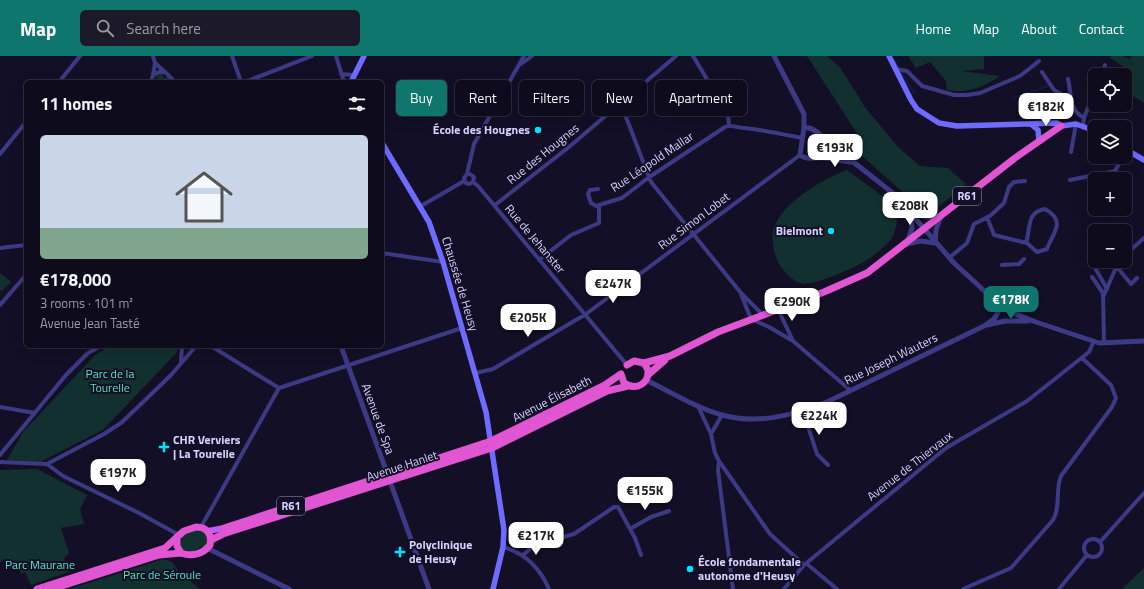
<!DOCTYPE html>
<html lang="en">
<head>
<meta charset="utf-8">
<style>
  :root { --surface:#0e0b1c; --page:#1c1929; --text:#f1f3f6; --muted:#9b9ba3; --line:#2e2b3b; --accent:#0f766e }
  body { margin:0; font-family:"Titillium Web",sans-serif; background:var(--page); color:var(--text); height:100vh; display:flex; flex-direction:column; font-size:15px; white-space:nowrap }
  * { box-sizing:border-box; margin:0 }
  p { font-size:13px; color:var(--muted) }
  .icon { flex:none; width:22px; height:22px; fill:none; stroke:currentColor; stroke-width:2; stroke-linecap:round; stroke-linejoin:round }
  .map { position:relative; flex:1; overflow:hidden }
  .panel { position:absolute; left:24px; top:24px; width:360px; height:268px; display:flex; flex-direction:column; background:var(--surface); border-radius:6px; box-shadow:0 4px 16px #0002,0 0 0 1px var(--line) }
  .panel>* { flex:none }
  .guide { position:absolute; left:396px; top:24px; width:380px; height:36px; display:flex; gap:8px }
  .controls { position:absolute; left:1088px; top:12px; display:grid; gap:8px }
  .controls a { display:grid; place-items:center; width:44px; height:44px; border-radius:6px; background:var(--surface); box-shadow:0 4px 16px #0002,0 0 0 1px var(--line); font-size:20px }
  .price { position:absolute; translate:-50% -34px; padding:0 9px; border-radius:8px; background:#fff; color:#222; font-size:13px; line-height:26px; filter:drop-shadow(0 1px 2px #0008) }
  .price::after { content:''; position:absolute; left:50%; top:24px; width:12px; height:9px; margin-left:-6px; background:inherit; clip-path:polygon(0 0,100% 0,50% 100%) }
  .price.current { background:var(--accent); color:#fff }
  ul { padding:0; list-style:none }
  li { display:grid; align-content:center; gap:8px; height:212px; padding:0 16px }
  li+li { border-top:1px solid var(--line) }
  li span { display:grid; place-items:center; height:124px; border-radius:6px; color:#555 }
  li>.icon { margin-inline-start:auto }
  span .icon { width:72px; height:72px; fill:#fffc; stroke-width:1 }
  li b { font-size:17px }
  h2 { display:flex; justify-content:space-between; align-items:center; height:48px; padding:0 16px; font-size:17px }
  .chip { padding:0 14px; border-radius:6px; background:var(--surface); box-shadow:0 4px 16px #0002,0 0 0 1px var(--line); font-size:14px; line-height:36px }
  .chip.current { background:var(--accent); color:#fff }
  header { display:flex; align-items:center; gap:24px; box-sizing:border-box; height:56px; padding:0 20px; background:var(--accent); color:#fff }
  header strong { font-size:19px }
  nav { display:flex; gap:22px; margin-inline-start:auto; font-size:14px }
  .search { width:280px; height:36px; background:var(--page); display:flex; align-items:center; gap:10px; box-sizing:border-box; padding:0 14px; border-radius:6px; color:var(--muted); font-size:15px }
  .map>svg:first-child { display:block }
  .green { fill:#12302f }
  .lines { fill:none; stroke-linecap:round; stroke-linejoin:round }
  .stream { stroke:#0c2248; stroke-width:1.5 }
  .minor { stroke:#3d3a85; stroke-width:4 }
  .tertiary { stroke:#3d3a85; stroke-width:5 }
  .secondary { stroke:#6f6bff; stroke-width:5.5 }
  .primary { stroke:#c25bff; stroke-width:6 }
  .trunk { stroke:#e055d1; stroke-width:7 }
  .poi-dot { fill:#00e5ff; stroke:#130f26; stroke-width:1.5 }
  .labels { text-anchor:middle; stroke-width:4; stroke-linejoin:round; paint-order:stroke }
  .shield { fill:#130f26; stroke:#9e99be; stroke-width:1 }
  .shield-label { font-size:11px; font-weight:bold; fill:#d9d4ff }
  .poi-label { font-size:12px; font-weight:bold; fill:#d9d4ff; stroke:#130f26; text-anchor:start }
  .street-label { font-size:12px; fill:#d9d4ff; stroke:#130f26 }
  .park-label { font-size:12px; fill:#5fe0c0; stroke:#130f26 }
</style>
</head>
<body>
<header>
<strong>Map</strong>
<div class="search"><svg class="icon" aria-label="search" viewBox="0 0 24 24"><circle cx="10" cy="10" r="6"/><path d="M15 15l6 6"/></svg>Search here</div>
<nav><a>Home</a><a>Map</a><a>About</a><a>Contact</a></nav>
</header>
<div class="map">
<svg width="1144" height="533" viewBox="0 0 1144 533">
  <rect width="100%" height="100%" fill="#130f26"/>
  <path class="green" d="M807 0H827L840 11 865 51 898 91 920 110 948 112 966 128 931 157 907 140 853 92 858 79Z
    M908 0H984V13L962 15 1000 20C984 31 966 38 947 34L946 25 930 6 916 12Z
    M1111 0H1122L1130 3 1132 0H1144V47L1125 35 1124 11 1110 2Z
    M163 17V21L166 22 169 20 170 22 168 24 169 26H153L158 23 155 20Z
    M559 26 564 33 547 48 540 37Z
    M812 80 824 94H808Z
    M847 114C860 125 897 145 897 164 897 168 894 179 892 182 888 188 871 202 864 206 852 212 811 232 799 227 787 221 776 207 774 194 772 184 771 174 777 165 789 143 825 122 847 114Z
    M0 217 11 226 2 235 0 234Z
    M110 290H178L177 296 165 309 103 374 40 406 7 404 23 376 95 299Z
    M37 413 87 439 80 453 84 468 61 472 69 497 64 502 69 516 31 529 25 516 21 518 17 505 5 503 0 506V414Z
    M197 473 205 476 208 485 206 489 193 495 183 494 180 490 181 480Z
    M163 503 172 506 180 517 200 533H70Z
    M1144 512V533H1122L1123 532Z"/>
  <g class="lines">
    <path class="stream" d="M895 4 898 10
      M901 16 914 37
      M1013 42 1048 30"/>
    <path class="minor" d="M153 0 155 7
      M232 0 241 26
      M336 0 344 26
      M693 0 728 58 729 69
      M155 7 165 16
      M521 8 532 0
      M896 13 907 15 922 30 954 39H967L980 37 1020 20 1039 5
      M1042 16 1054 34 1069 43
      M341 18 354 19
      M153 19 155 7
      M1101 19 1105 9
      M1068 23C1072 39 1068 53 1084 62
      M59 26 80 0
      M151 26 153 19 159 16H165L175 26
      M245 26 312 0
      M621 48 651 126 741 237 763 259
      M1083 70 1084 62 1095 34
      M1071 96 1076 68
      M0 98 26 66
      M467 118 464 122 466 127 469 128 473 126 478 130 627 309
      M467 118 474 88 524 0
      M467 118H470L474 121 473 126
      M1070 124 1115 115 1123 101
      M495 149 569 91 676 0
      M421 150 464 125
      M598 151 591 147 588 138 590 134 598 133
      M987 161 994 179 1027 187 1037 196 1047 193C1053 176 1067 166 1045 153 1026 156 1031 172 1026 187
      M0 192 26 189
      M382 197 443 206
      M1125 199 1144 182
      M949 202 967 187 974 168 990 160 1004 147 1009 131 1014 126 1025 125
      M539 204 571 179 599 167V149L622 142 648 122 725 71C732 68 737 72 744 72 764 74 782 78 802 82
      M1100 205 1094 210 1107 233
      M1002 209 1019 208 1024 203
      M1117 211 1131 228 1137 222
      M1092 221 1103 237 1104 287
      M741 238 751 263 769 271 793 285 850 334
      M1103 241 1119 205
      M0 249 26 219
      M778 253 793 285
      M211 290 279 332
      M181 306 182 290
      M476 317 493 313 586 258 800 99
      M279 332 462 272
      M698 350 711 378 715 397 719 405 770 478 804 509
      M0 351 35 357
      M803 355 817 398 828 409
      M711 378 722 359
      M0 399 66 319 88 297 101 290
      M719 405 718 414 733 533
      M0 406 47 408 104 378 121 367 140 349 171 319 196 290
      M47 408 63 420 139 457 179 479
      M201 471 279 332
      M630 473 651 461 669 455
      M1084 492a9 9 0 1 1 18 0a9 9 0 1 1-18 0Z
      M1100 486 1144 437
      M503 491C525 497 540 512 549 533
      M523 499 535 489 574 478 614 451H618L635 482 641 499
      M807 508 837 533
      M784 533 804 509 946 392 1027 345 1089 296 1094 285
      M963 533 1011 512 1053 464C1061 451 1055 434 1061 420L1112 351 1116 342 1111 329 1082 302
      M1059 533 1087 499"/>
    <path class="tertiary" d="M774 0 804 58V72L800 99C806 104 821 103 828 99L831 91C824 83 816 70 804 72
      M831 91 842 97 894 138 954 207 1004 253 1033 265 1099 287 1144 285
      M823 102 851 106
      M910 156 927 161 941 160 936 174 935 187
      M908 184 912 172 910 157
      M907 188 920 185 935 187
      M987 269 1005 265H1028
      M341 290 429 533
      M646 324C671 336 696 352 722 359 758 369 794 359 827 346L984 270 994 263 1001 251
      M207 492 289 533"/>
    <path class="secondary" d="M889 0 911 44 917 53 939 67 957 70 1057 67 1061 70 1076 68 1095 75
      M351 26 364 0
      M1032 69 1038 74 1039 85
      M382 87 429 166 443 206 486 356 504 474 503 491 493 533
      M1125 93 1144 104"/>
    <path class="primary" d="M208 475 224 472"/>
    <path class="trunk" d="M644 307 670 300 718 276 824 236 867 217 1015 102 1061 70
      M621 318 624 327C636 335 649 328 648 314L644 307 634 305 627 309
      M649 318 665 304
      M196 471C207 471 212 478 210 489 203 498 192 501 181 497L177 490V481L184 475Z
      M224 472 491 385 605 329 621 318
      M211 484 223 478 492 392 607 335 628 330
      M37 533 165 492 177 481
      M52 533 159 499 181 497"/>
  </g>
  <g class="poi-dot">
    <circle cx="538" cy="74" r="4"/>
    <circle cx="831" cy="175" r="4"/>
    <path d="M162 385h4v4h4v4h-4v4h-4v-4h-4v-4h4z"/>
    <path d="M398 490h4v4h4v4h-4v4h-4v-4h-4v-4h4z"/>
    <circle cx="690" cy="513" r="4"/>
  </g>
  <g class="labels">
    <g class="shield">
      <rect x="953" y="131" width="28" height="18" rx="3"/>
      <rect x="277" y="441" width="28" height="18" rx="3"/>
    </g>
    <g class="shield-label">
      <text x="967" y="144">R61</text>
      <text x="291" y="454">R61</text>
    </g>
    <g class="poi-label">
      <text x="530" y="78" text-anchor="end">École des Hougnes</text>
      <text x="823" y="179" text-anchor="end">Bielmont</text>
      <text x="173" y="388">CHR Verviers<tspan x="173" dy="14">| La Tourelle</tspan></text>
      <text x="409" y="493">Polyclinique<tspan x="409" dy="14">de Heusy</tspan></text>
      <text x="698" y="510">École fondamentale<tspan x="698" dy="14">autonome d'Heusy</tspan></text>
    </g>
    <g class="street-label">
      <text transform="translate(543 98) rotate(-39)" y="4">Rue des Hougnes</text>
      <text transform="translate(652 106) rotate(-34)" y="4">Rue Léopold Mallar</text>
      <text transform="translate(694 165) rotate(-37)" y="4">Rue Simon Lobet</text>
      <text transform="translate(535 183) rotate(50)" y="4">Rue de Jehanster</text>
      <text transform="translate(460 228) rotate(73)" y="4">Chaussée de Heusy</text>
      <text transform="translate(891 303) rotate(-26)" y="4">Rue Joseph Wauters</text>
      <text transform="translate(552 343) rotate(-27)" y="4">Avenue Élisabeth</text>
      <text transform="translate(378 363) rotate(70)" y="4">Avenue de Spa</text>
      <text transform="translate(402 410) rotate(-18)" y="4">Avenue Hanlet</text>
      <text transform="translate(910 410) rotate(-38)" y="4">Avenue de Thiervaux</text>
    </g>
    <g class="park-label">
      <text x="110" y="322">Parc de la<tspan x="110" dy="14">Tourelle</tspan></text>
      <text x="40" y="513">Parc Maurane</text>
      <text x="162" y="523">Parc de Séroule</text>
    </g>
  </g>
</svg>
<div class="controls">
<a><svg class="icon" aria-label="locate" viewBox="0 0 24 24"><circle cx="12" cy="12" r="6"/><path d="M12 2v4M12 18v4M2 12h4M18 12h4"/></svg></a>
<a><svg class="icon" aria-label="layers" viewBox="0 0 24 24"><path d="M12 4l9 5-9 5-9-5zM3 14l9 5 9-5"/></svg></a>
<a>+</a>
<a>−</a>
</div>
<b class="price" style="left:1046px;top:71px">€182K</b>
<b class="price" style="left:835px;top:112px">€193K</b>
<b class="price" style="left:910px;top:170px">€208K</b>
<b class="price" style="left:613px;top:248px">€247K</b>
<b class="price current" style="left:1011px;top:264px">€178K</b>
<b class="price" style="left:792px;top:266px">€290K</b>
<b class="price" style="left:528px;top:282px">€205K</b>
<b class="price" style="left:819px;top:380px">€224K</b>
<b class="price" style="left:118px;top:437px">€197K</b>
<b class="price" style="left:645px;top:455px">€155K</b>
<b class="price" style="left:536px;top:500px">€217K</b>
<div class="guide">
<a class="chip current">Buy</a>
<a class="chip">Rent</a>
<a class="chip">Filters</a>
<a class="chip">New</a>
<a class="chip">Apartment</a>
</div>
<section class="panel">
<h2>11 homes<svg class="icon" aria-label="filters" viewBox="0 0 24 24"><path d="M4 7h16M4 17h16"/><circle cx="9" cy="7" r="2"/><circle cx="15" cy="17" r="2"/></svg></h2>
<ul>
<li><span style="background:linear-gradient(#c9d6e8 75%,#7fa58c 0)"><svg class="icon" aria-label="home" viewBox="0 0 24 24"><path d="M3 11l9-7 9 7M6 9v11h12V9"/></svg></span><div><b>€178,000</b><p>3 rooms · 101 m²</p><p>Avenue Jean Tasté</p></div></li>
</ul>
</section>
</div>
</body>
</html>
